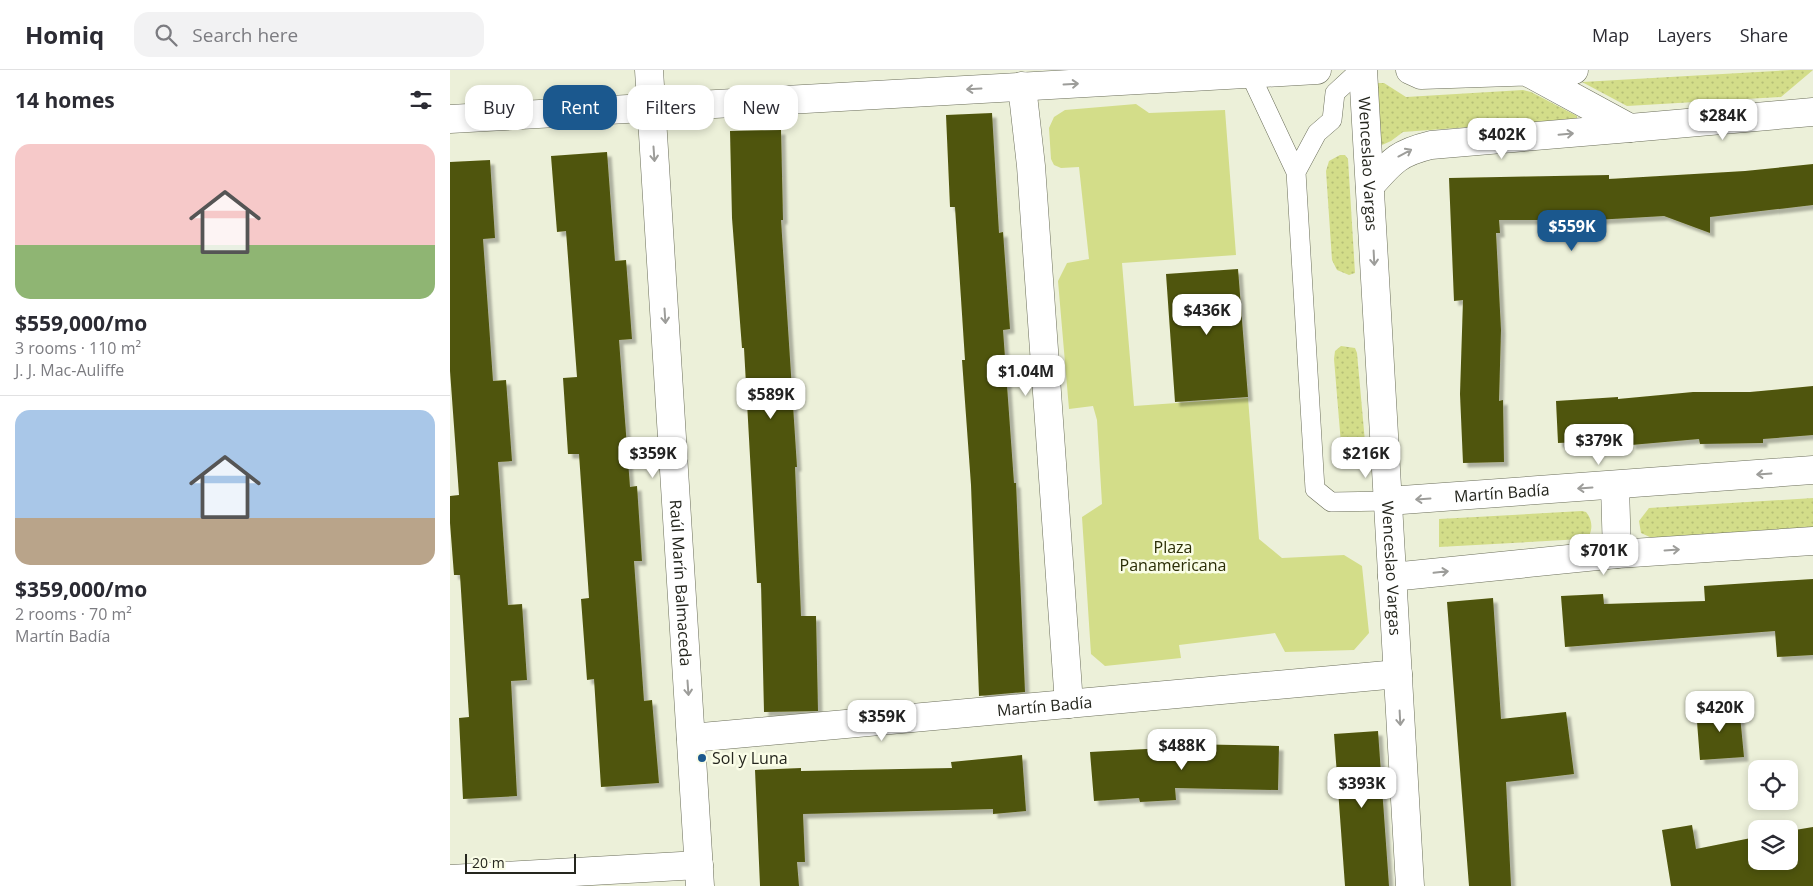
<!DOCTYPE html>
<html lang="en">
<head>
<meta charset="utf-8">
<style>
  :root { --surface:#fff; --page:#f2f2f3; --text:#2b2b33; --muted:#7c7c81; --line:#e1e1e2; --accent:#1b588e }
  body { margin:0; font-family:"Open Sans",sans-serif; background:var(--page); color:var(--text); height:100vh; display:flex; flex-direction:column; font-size:19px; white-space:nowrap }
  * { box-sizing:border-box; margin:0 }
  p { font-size:16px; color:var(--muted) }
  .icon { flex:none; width:28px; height:28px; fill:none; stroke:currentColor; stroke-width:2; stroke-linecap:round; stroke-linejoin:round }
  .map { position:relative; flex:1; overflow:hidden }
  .side { display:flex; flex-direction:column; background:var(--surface); width:450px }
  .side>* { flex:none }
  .hud { position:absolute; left:15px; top:15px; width:475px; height:45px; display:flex; gap:10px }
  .fabs { position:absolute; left:1298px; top:690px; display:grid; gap:10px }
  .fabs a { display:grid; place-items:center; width:50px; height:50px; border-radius:10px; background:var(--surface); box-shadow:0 2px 8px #0003; font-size:25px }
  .scale { position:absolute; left:15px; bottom:12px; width:111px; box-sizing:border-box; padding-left:5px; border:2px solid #25261e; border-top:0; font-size:14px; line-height:18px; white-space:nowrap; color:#25261e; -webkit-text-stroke:4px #fafde7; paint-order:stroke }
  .price { position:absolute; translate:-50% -42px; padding:0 11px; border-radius:10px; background:#fff; color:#222; font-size:16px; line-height:32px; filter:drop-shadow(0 1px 2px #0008) }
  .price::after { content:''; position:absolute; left:50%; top:30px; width:15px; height:11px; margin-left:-8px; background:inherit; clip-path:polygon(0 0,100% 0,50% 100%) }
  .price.current { background:var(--accent); color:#fff }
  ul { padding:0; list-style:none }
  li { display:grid; align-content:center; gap:10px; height:265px; padding:0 15px }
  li+li { border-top:1px solid var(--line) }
  li span { display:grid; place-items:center; height:155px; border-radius:15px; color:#555 }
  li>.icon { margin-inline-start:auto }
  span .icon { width:90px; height:90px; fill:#fffc; stroke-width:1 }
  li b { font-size:21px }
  h2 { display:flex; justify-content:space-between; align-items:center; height:60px; padding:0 15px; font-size:21px }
  .tag { padding:0 18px; border-radius:15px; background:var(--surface); box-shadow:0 2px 8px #0003; font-size:18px; line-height:45px }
  .tag.current { background:var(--accent); color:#fff }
  header { display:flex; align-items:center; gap:30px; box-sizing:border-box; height:70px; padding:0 25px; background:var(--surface); border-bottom:1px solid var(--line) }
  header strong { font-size:24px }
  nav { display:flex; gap:28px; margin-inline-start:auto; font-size:18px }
  .search { width:350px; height:45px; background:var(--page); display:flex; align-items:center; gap:12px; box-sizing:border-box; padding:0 18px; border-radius:15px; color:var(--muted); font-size:19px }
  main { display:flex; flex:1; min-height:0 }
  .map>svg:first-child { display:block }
  .grass { fill:url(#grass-dots) }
  .green { fill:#d3dd89 }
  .building { fill:#50550a; filter:url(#shadow) }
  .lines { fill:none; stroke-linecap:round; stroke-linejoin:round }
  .service-casing { stroke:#6b6e5a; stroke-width:20 }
  .minor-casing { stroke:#6b6e5a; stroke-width:29 }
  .tertiary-casing { stroke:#6b6e5a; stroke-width:29 }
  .secondary-casing { stroke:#6b6e5a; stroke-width:29 }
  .service { stroke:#fff; stroke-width:19 }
  .minor { stroke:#fff; stroke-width:28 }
  .tertiary { stroke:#fff; stroke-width:28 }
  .secondary { stroke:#fff; stroke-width:28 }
  .oneway { stroke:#9d9d9a }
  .poi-dot { fill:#1b588e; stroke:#fafde7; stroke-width:2 }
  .labels { text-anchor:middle; stroke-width:5; stroke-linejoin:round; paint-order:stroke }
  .street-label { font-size:16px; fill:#25261e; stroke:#fafde7 }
  .park-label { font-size:16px; fill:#2a2d05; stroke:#fafde7 }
  .poi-label { font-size:16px; fill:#25261e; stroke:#fafde7; text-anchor:start }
</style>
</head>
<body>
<header>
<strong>Homiq</strong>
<div class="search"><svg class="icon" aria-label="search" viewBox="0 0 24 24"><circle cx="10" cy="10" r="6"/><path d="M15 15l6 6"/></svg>Search here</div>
<nav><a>Map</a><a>Layers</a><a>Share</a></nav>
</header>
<main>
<section class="side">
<h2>14 homes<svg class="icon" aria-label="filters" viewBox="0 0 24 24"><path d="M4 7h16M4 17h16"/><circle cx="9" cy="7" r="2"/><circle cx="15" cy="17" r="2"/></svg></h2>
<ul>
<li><span style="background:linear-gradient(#f6c9c9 65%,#8fb573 0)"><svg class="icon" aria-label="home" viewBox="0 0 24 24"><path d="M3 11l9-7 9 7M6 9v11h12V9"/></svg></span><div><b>$559,000/mo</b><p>3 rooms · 110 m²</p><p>J. J. Mac-Auliffe</p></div></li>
<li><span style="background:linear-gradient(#a9c7e8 70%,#b9a48a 0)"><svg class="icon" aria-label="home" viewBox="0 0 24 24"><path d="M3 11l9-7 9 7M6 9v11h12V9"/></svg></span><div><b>$359,000/mo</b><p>2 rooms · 70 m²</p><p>Martín Badía</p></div></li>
</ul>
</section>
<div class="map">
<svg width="1363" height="816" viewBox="0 0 1363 816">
  <defs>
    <pattern id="grass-dots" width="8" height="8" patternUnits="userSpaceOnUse" patternTransform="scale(1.25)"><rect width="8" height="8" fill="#d3dd89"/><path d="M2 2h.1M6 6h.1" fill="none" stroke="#b5be76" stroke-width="1.8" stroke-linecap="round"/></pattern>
    <filter id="shadow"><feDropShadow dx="4.5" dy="4.5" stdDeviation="1" flood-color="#0004"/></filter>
  </defs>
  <rect width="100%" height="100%" fill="#ecf0d9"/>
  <path class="grass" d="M1341 0H1363L1331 27 1177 36 1132 12Z
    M926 13H934L956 27 1073 20 1081 22 1127 46V49L953 62 941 71 932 75 929 72Z
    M890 85H895L898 89 905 203 899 205 887 200 882 190 876 101 879 91Z
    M891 276 905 278 907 283 916 383 914 388 905 394 895 391 892 386 884 289 885 281Z
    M1363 428V459L1202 468 1191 463 1189 451 1199 438Z
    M1132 441 1136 442C1142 449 1143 458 1139 466L1132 469 989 477V449Z"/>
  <path class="green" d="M686 34 699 43 775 40 786 185 672 193 684 336 798 328 809 469 832 488 894 485 912 496 919 563 904 580 835 582 825 563 729 575 731 588 655 596 641 584 632 447 652 434 647 350 643 336 619 339 608 211 617 193 639 189 629 97 611 98 604 95 601 89 599 58 604 47 615 40Z"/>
  <path class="building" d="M542 43 549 163 553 162 560 259 553 260 564 413H566L575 622 529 626 521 415 512 290H515L505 137H500L496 45Z
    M331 60 333 150H331L347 397H345L351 546H366L368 641 314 642 311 513H307L294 278H292L282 148 280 61Z
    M157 82 165 191 176 190 182 269 169 270 180 417 187 416 192 491H184L194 631 202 630 209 713 151 717 144 609 137 610 131 529 139 528 129 384H118L113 308 127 307 116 161 107 162 101 86Z
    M40 90 45 168 33 169 43 311 56 310 62 391 48 392 58 535 72 534 77 610 61 611 67 726 13 729 9 648 19 647 10 505H4L0 453V426L9 425 0 301V92Z
    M1363 94V135L1260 147V163L1214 146 1145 150H1049L1050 163H1046L1051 260 1049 331 1053 330 1054 392 1013 393 1010 324 1013 230 1004 231 999 108 1159 105V109L1295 101Z
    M788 199 798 327 725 332 716 204Z
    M1363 316V365L1313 369V373L1250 374 1249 369 1181 375V370L1108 373 1106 331 1168 327V329L1243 322H1300Z
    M1363 509V585L1327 587 1325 561 1115 577 1111 526 1153 524 1154 534 1255 531 1254 516Z
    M1043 528 1051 649 1116 642 1124 704 1056 712 1061 816H1019L997 532Z
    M1289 635 1294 687 1250 690 1246 639Z
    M928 661 939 816H895L884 664Z
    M734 674 829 676 828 720 725 718 726 730 690 732 689 728 644 731 640 682 734 677Z
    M572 685 576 741 543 744V739L353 744 355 792H347L349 816H310L305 700 351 698V701L502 698 501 692Z
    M1242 755 1246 779 1306 767V791H1339V761L1363 757V816H1221L1212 760Z"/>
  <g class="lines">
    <g class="service-casing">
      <path id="service" d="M910 0 885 23 882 50 867 63 846 102 865 419 881 432 938 431
        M800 4 846 102"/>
    </g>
    <g class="minor-casing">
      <g id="minor">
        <path id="s1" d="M199 0 250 816"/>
        <path d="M572 16 581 96 619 634"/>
        <path d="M0 49 867 0"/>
        <path d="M920 116C942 91 948 83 981 75L1180 58"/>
        <path d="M1165 416 1167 484"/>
        <path id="s2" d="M938 431 1363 400"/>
        <path d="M942 507 1167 484 1363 471"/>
        <path id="s3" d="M241 668 948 604"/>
        <path d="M0 809 249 795"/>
      </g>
    </g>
    <g class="tertiary-casing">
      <g id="tertiary">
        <path id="s4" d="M913 0 960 816"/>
      </g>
    </g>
    <g class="secondary-casing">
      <path id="secondary" d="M960 0 971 5 1124 0
        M1077 2 1180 58 1363 42"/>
    </g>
    <use href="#service" class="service"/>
    <use href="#minor" class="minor"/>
    <use href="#tertiary" class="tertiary"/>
    <use href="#secondary" class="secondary"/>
  </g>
  <defs><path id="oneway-shaft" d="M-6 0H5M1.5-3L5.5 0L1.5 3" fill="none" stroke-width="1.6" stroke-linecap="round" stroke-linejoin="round" transform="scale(1.25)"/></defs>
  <g class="oneway">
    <use href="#oneway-shaft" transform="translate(621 14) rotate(-3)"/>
    <use href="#oneway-shaft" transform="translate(524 19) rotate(177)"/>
    <use href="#oneway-shaft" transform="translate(1116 64) rotate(-5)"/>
    <use href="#oneway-shaft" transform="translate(955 83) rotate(-28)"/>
    <use href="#oneway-shaft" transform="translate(204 84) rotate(86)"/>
    <use href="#oneway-shaft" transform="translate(924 188) rotate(87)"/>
    <use href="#oneway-shaft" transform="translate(215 246) rotate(86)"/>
    <use href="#oneway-shaft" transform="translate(1314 404) rotate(176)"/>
    <use href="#oneway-shaft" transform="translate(1135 418) rotate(176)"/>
    <use href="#oneway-shaft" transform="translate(973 429) rotate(176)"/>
    <use href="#oneway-shaft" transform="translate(1222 480) rotate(-4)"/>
    <use href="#oneway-shaft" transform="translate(991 502) rotate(-6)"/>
    <use href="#oneway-shaft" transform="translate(238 618) rotate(86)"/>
    <use href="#oneway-shaft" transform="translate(950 648) rotate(87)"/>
  </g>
  <circle class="poi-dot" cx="252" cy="688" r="5"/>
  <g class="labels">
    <g class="street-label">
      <text dy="6" stroke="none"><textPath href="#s4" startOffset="94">Wenceslao Vargas</textPath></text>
      <text dy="6" stroke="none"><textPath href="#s2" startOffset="114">Martín Badía</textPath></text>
      <text dy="6" stroke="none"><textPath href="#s4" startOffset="499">Wenceslao Vargas</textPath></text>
      <text dy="6" stroke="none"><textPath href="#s1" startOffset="514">Raúl Marín Balmaceda</textPath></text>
      <text dy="6" stroke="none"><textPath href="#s3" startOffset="355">Martín Badía</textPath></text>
    </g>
    <g class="park-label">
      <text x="723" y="483">Plaza<tspan x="723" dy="18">Panamericana</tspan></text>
    </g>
    <g class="poi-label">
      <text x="262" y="694">Sol y Luna</text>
    </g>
  </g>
</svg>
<div class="fabs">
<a><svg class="icon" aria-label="locate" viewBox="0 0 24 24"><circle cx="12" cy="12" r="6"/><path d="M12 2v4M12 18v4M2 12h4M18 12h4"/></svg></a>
<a><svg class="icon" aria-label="layers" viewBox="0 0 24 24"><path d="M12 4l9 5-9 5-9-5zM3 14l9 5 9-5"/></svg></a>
</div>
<div class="scale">20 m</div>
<b class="price" style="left:1273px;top:71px">$284K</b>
<b class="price" style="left:1052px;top:90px">$402K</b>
<b class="price current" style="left:1122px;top:182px">$559K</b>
<b class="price" style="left:757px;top:266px">$436K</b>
<b class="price" style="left:576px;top:327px">$1.04M</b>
<b class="price" style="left:321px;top:350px">$589K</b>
<b class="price" style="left:1149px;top:396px">$379K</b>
<b class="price" style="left:203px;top:409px">$359K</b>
<b class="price" style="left:916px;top:409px">$216K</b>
<b class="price" style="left:1154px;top:506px">$701K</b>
<b class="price" style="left:1270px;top:663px">$420K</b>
<b class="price" style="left:432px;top:672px">$359K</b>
<b class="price" style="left:732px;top:701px">$488K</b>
<b class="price" style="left:912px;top:739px">$393K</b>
<div class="hud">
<a class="tag">Buy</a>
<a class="tag current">Rent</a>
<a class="tag">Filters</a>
<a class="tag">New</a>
</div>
</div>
</main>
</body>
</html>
